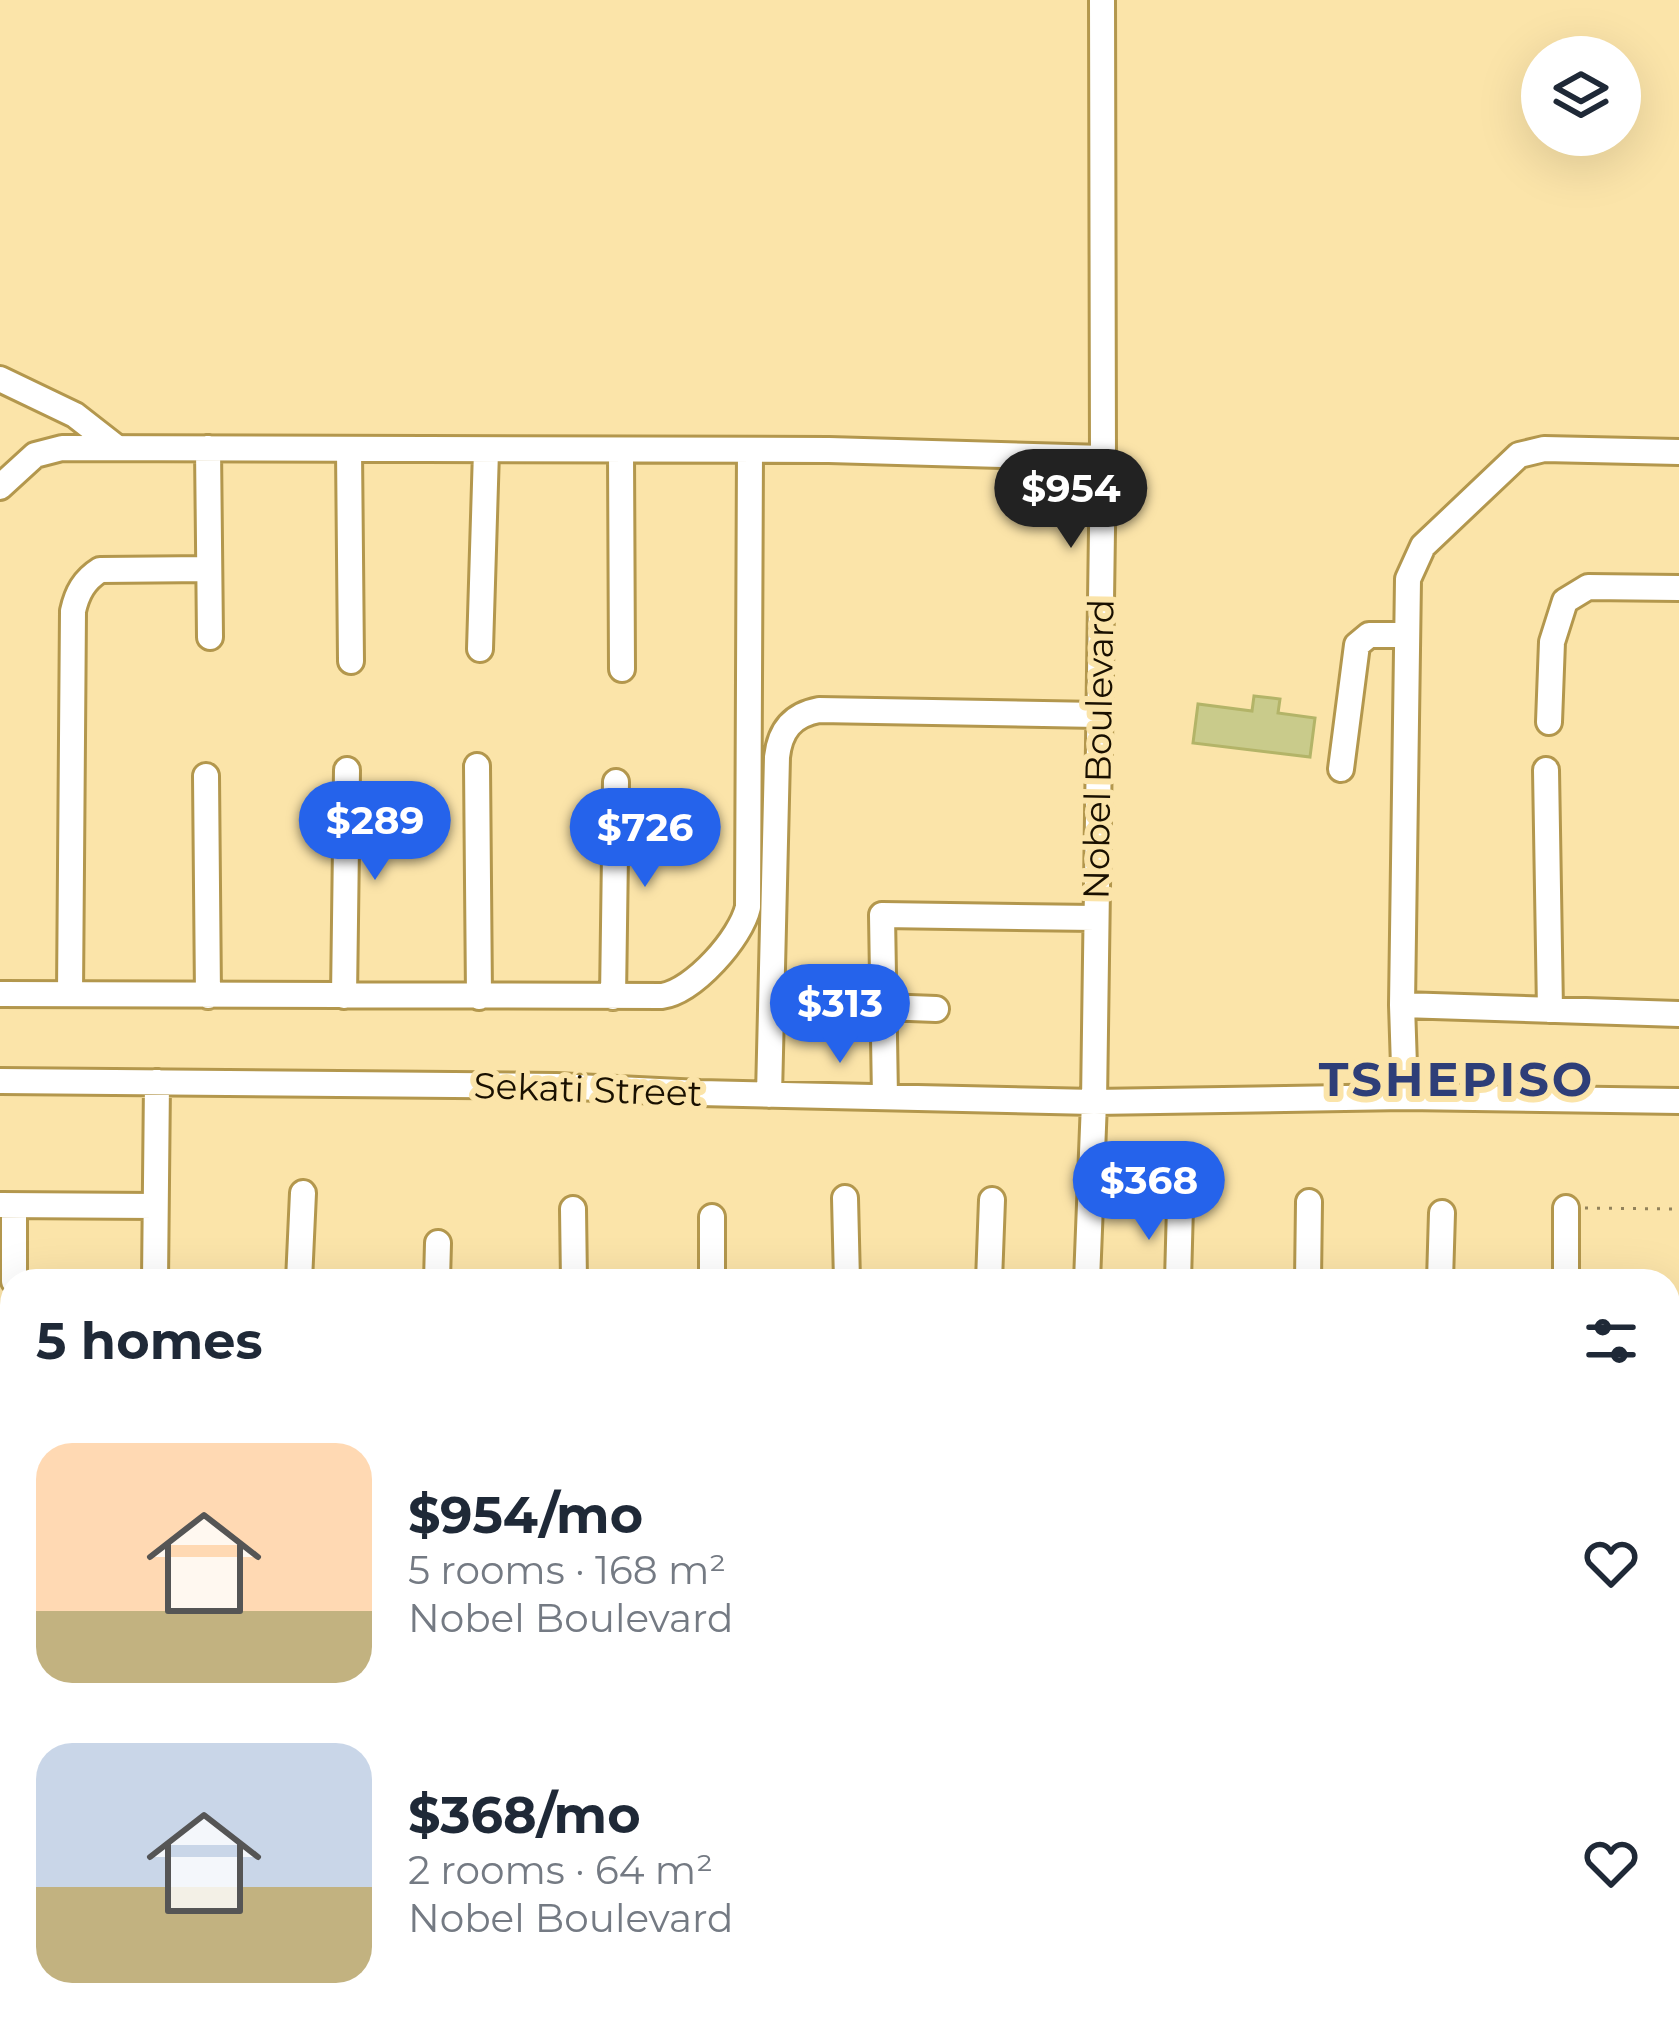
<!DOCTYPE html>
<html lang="en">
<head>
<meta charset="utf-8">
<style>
  :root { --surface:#fff; --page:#f2f2f3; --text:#1f2937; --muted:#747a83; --accent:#2563eb }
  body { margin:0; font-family:Montserrat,sans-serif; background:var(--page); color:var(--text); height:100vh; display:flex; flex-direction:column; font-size:45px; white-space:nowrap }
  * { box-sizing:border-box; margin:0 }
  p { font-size:39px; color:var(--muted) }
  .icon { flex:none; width:66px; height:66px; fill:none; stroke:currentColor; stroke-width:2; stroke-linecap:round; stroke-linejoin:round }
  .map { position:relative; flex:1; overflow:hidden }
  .drawer { position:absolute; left:0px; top:1269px; width:1680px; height:771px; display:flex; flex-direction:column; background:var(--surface); border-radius:36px 36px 0 0; box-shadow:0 12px 48px #0002 }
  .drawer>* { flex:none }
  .fabs { position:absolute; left:1521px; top:36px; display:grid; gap:24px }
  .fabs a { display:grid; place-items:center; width:120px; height:120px; border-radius:50%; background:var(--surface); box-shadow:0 12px 48px #0002; font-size:60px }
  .price { position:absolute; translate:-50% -102px; padding:0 27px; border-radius:42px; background:var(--accent); color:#fff; font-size:39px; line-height:78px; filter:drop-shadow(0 3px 6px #0008) }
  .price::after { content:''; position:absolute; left:50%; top:72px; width:36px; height:27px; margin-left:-18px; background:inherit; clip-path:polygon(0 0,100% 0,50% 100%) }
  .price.current { background:#222; color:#fff }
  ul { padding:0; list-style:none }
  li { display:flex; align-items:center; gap:36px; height:300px; padding:0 36px }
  li span { display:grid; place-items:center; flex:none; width:336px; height:240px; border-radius:36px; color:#555 }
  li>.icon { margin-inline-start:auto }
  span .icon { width:144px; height:144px; fill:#fffc; stroke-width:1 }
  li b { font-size:51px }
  h2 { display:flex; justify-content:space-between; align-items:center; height:144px; padding:0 36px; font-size:51px }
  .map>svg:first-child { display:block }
  .building { fill:#c9cb8b; stroke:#b3b468; stroke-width:3 }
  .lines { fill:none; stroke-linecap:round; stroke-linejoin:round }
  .minor-casing { stroke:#b3974d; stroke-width:30 }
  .path { stroke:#92825b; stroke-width:3; stroke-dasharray:3 9; stroke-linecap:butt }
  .minor { stroke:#fff; stroke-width:24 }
  .labels { text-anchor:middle; stroke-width:12; stroke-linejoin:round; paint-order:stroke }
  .street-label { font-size:36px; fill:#191000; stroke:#fbe4a9 }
  .district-label { font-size:48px; font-weight:bold; letter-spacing:3px; fill:#2e3e78; stroke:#fbe4a9 }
</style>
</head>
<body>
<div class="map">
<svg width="1679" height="2038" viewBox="0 0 1679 2038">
  <rect width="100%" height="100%" fill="#fbe4a9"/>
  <path class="building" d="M1254 696 1280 699 1278 713 1315 718 1310 757 1193 743 1198 704 1252 711Z"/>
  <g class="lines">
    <g class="minor-casing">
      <path id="minor" d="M0 379 75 415 116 447
        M208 448 210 637
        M349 450 351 661
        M621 452 622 669
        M0 487 35 455 62 448 829 450 1103 458
        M480 649 486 451
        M1549 722 1552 642 1565 601 1588 587 1679 588
        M477 766 479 997
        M1341 769 1357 645 1369 635H1407
        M1546 770 1550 1010
        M206 776 208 996
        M0 994 662 996C694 991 741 938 748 907L750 451
        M70 994 73 611C77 593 84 580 100 570L209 569
        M344 996 347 770
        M613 997 616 782
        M1402 1005 1679 1014
        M884 1007 936 1009
        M0 1081 556 1086 700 1093 1094 1102 1405 1097 1679 1101
        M769 1095 777 757C780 730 792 715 819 710L1098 715
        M885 1097 882 915 1095 918
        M1405 1097 1402 1005 1408 579 1423 546 1519 455 1544 449 1679 452
        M845 1198 847 1281
        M0 1205 155 1206
        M14 1206V1281
        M573 1209 574 1281
        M712 1217V1281
        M155 1281 157 1082
        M299 1281 303 1193
        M437 1281 438 1243
        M989 1281 992 1200
        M1087 1281 1094 1102 1103 458 1102 0
        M1178 1281 1180 1206
        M1308 1281 1309 1202
        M1440 1281 1442 1213
        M1566 1281V1208
        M0 1346 12 1347
        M1668 1399H1679
        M0 1463 12 1431
        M0 1678 12 1667
        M0 1765 6 2002 1 2038
        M1668 1874 1679 1866
        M1668 1892 1679 1908
        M1098 2028 1101 2038
        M1187 2028 1190 2038
        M1607 2028 1614 2038
        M145 2038V2028
        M286 2038 287 2028
        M440 2038V2028
        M1425 2038 1443 2028"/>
    </g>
    <path class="path" d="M1585 1208 1679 1209"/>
    <use href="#minor" class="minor"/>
  </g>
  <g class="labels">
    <g class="street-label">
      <text transform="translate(1098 749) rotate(-89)" y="13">Nobel Boulevard</text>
      <text transform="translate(588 1089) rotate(2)" y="13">Sekati Street</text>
    </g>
    <g class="district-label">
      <text x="1457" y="1096">TSHEPISO</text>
    </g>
  </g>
</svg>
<div class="fabs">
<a><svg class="icon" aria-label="layers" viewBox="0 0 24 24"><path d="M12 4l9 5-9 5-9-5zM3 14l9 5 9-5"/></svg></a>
</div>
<b class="price current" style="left:1071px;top:551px">$954</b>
<b class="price" style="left:375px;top:883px">$289</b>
<b class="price" style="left:645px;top:890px">$726</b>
<b class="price" style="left:840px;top:1066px">$313</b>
<b class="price" style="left:1149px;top:1243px">$368</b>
<section class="drawer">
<h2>5 homes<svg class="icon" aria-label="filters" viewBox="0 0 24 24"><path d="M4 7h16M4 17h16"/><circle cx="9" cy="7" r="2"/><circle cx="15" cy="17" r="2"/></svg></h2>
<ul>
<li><span style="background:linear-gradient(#ffd9b3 70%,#c2b280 0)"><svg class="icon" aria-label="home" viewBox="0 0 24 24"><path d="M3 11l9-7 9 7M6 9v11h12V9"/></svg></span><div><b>$954/mo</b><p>5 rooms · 168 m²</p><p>Nobel Boulevard</p></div><svg class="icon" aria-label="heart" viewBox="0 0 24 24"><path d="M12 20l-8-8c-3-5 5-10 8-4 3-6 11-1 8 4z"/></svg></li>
<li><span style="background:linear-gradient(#c9d6e8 60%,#c2b280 0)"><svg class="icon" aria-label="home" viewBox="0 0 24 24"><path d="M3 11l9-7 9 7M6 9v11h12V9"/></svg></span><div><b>$368/mo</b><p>2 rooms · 64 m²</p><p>Nobel Boulevard</p></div><svg class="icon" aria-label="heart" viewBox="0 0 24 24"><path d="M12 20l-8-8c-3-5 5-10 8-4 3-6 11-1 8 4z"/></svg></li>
</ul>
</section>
</div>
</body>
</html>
